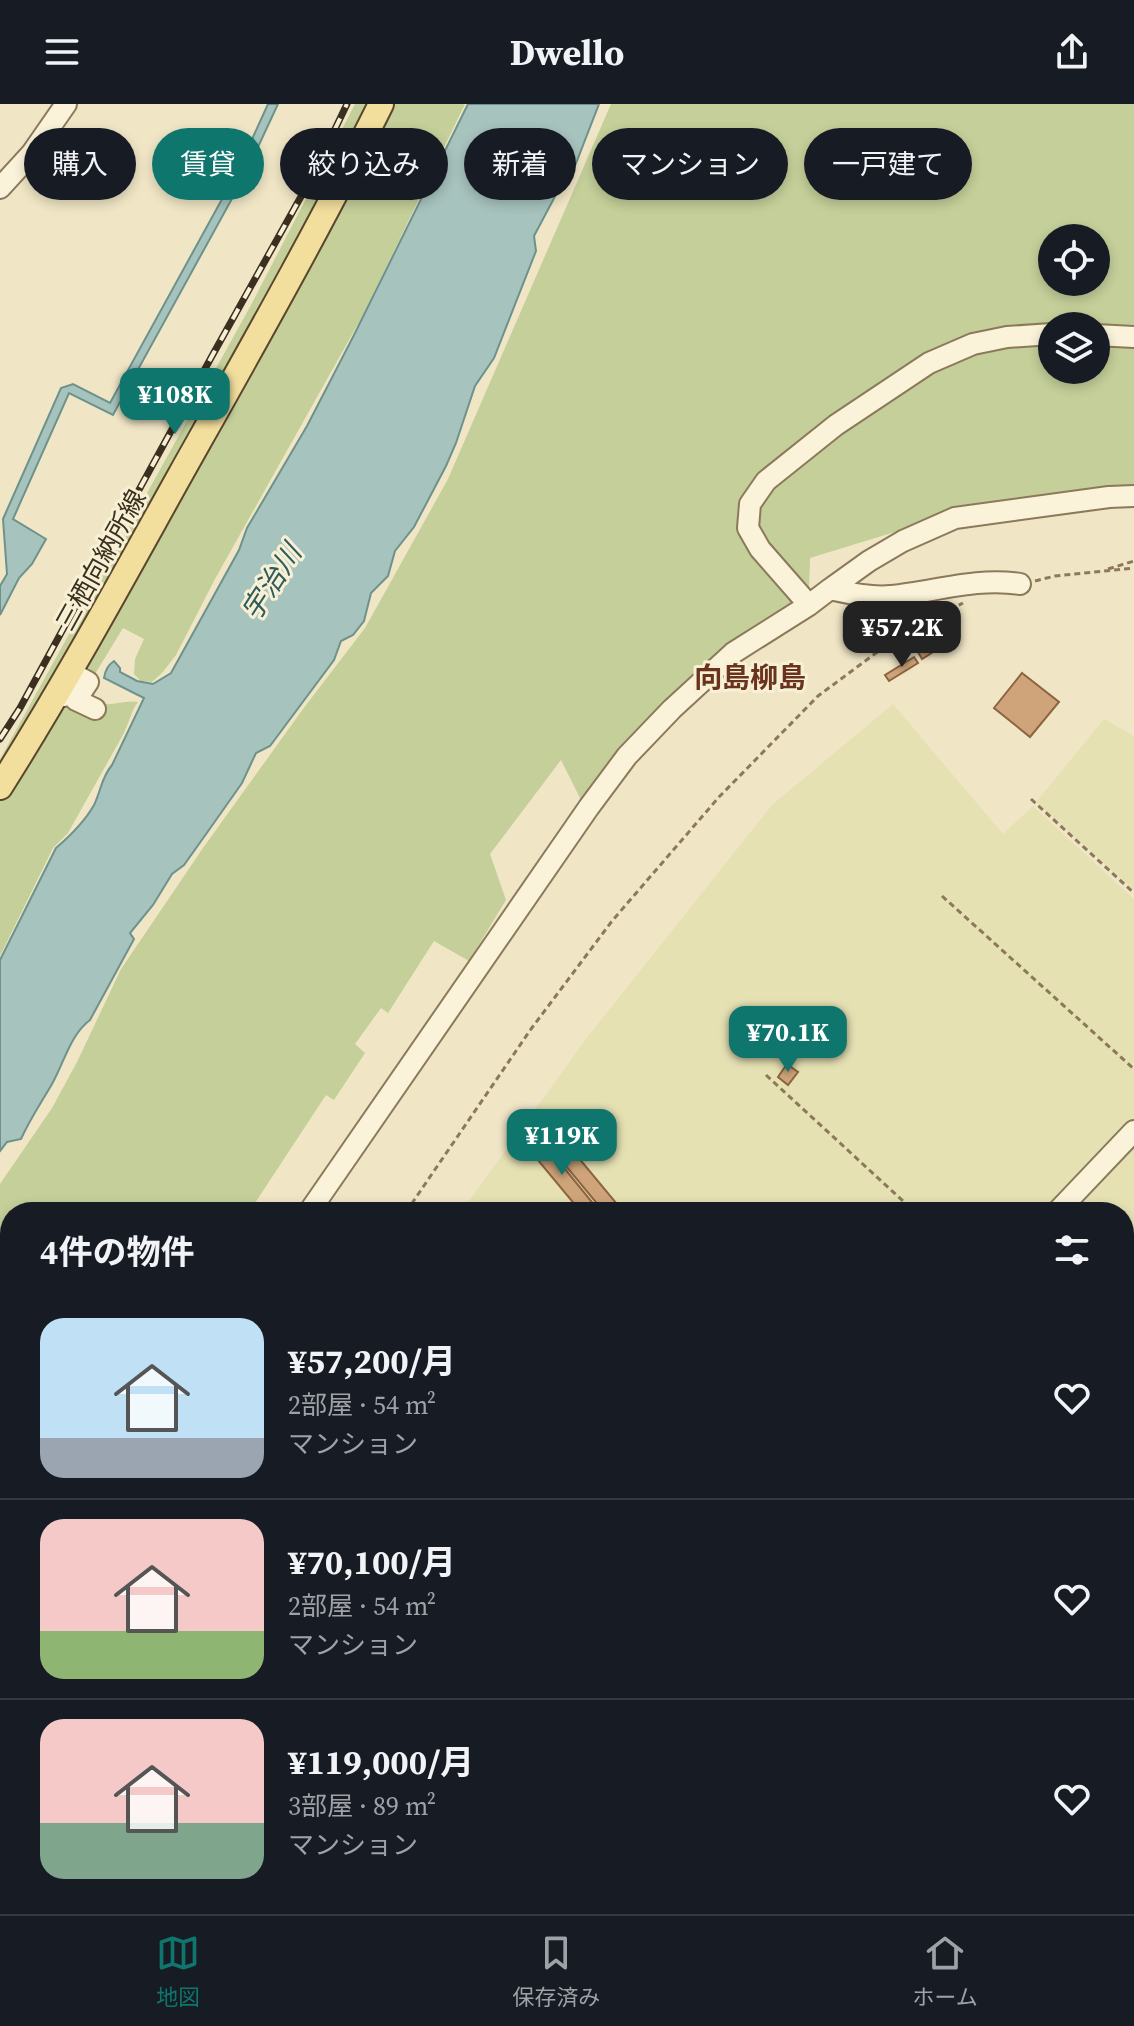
<!DOCTYPE html>
<html lang="ja">
<head>
<meta charset="utf-8">
<style>
  :root { --surface:#171b24; --page:#20242c; --text:#f1f3f6; --muted:#9ea1a6; --line:#363941; --accent:#0f766e }
  body { margin:0; font-family:"Source Serif 4","Noto Sans JP",serif; background:var(--page); color:var(--text); height:100vh; display:flex; flex-direction:column; font-size:30px; white-space:nowrap }
  * { box-sizing:border-box; margin:0 }
  p { font-size:26px; color:var(--muted) }
  .icon { flex:none; width:44px; height:44px; fill:none; stroke:currentColor; stroke-width:2; stroke-linecap:round; stroke-linejoin:round }
  .map { position:relative; flex:1; overflow:hidden }
  .details { position:absolute; left:0px; top:1098px; width:1134px; height:712px; display:flex; flex-direction:column; background:var(--surface); border-radius:32px 32px 0 0; box-shadow:0 4px 12px #0003 }
  .details>* { flex:none }
  .guide { position:absolute; left:24px; top:24px; width:1086px; height:72px; display:flex; gap:16px }
  .tools { position:absolute; left:1038px; top:120px; display:grid; gap:16px }
  .tools a { display:grid; place-items:center; width:72px; height:72px; border-radius:50%; background:var(--surface); box-shadow:0 4px 12px #0003; font-size:40px }
  .price { position:absolute; translate:-50% -68px; padding:0 18px; border-radius:16px; background:var(--accent); color:#fff; font-size:26px; line-height:52px; filter:drop-shadow(0 2px 4px #0008) }
  .price::after { content:''; position:absolute; left:50%; top:48px; width:24px; height:18px; margin-left:-12px; background:inherit; clip-path:polygon(0 0,100% 0,50% 100%) }
  .price.selected { background:#222; color:#fff }
  ul { padding:0; list-style:none }
  li { display:flex; align-items:center; gap:24px; height:200px; padding:0 40px }
  li+li { border-top:2px solid var(--line) }
  li span { display:grid; place-items:center; flex:none; width:224px; height:160px; border-radius:24px; color:#555 }
  li>.icon { margin-inline-start:auto }
  span .icon { width:96px; height:96px; fill:#fffc; stroke-width:1 }
  li b { font-size:34px }
  h2 { display:flex; justify-content:space-between; align-items:center; height:96px; padding:0 40px; font-size:34px }
  .pill { padding:0 28px; border-radius:36px; background:var(--surface); box-shadow:0 4px 12px #0003; font-size:28px; line-height:72px }
  .pill.selected { background:var(--accent); color:#fff }
  header { display:flex; justify-content:space-between; align-items:center; height:104px; padding:0 40px; background:var(--surface); font-size:36px; font-weight:700 }
  .dock { display:flex; justify-content:space-around; align-items:center; height:112px; border-top:2px solid var(--line); background:var(--surface); font-size:22px; color:var(--muted) }
  .dock a { display:grid; justify-items:center; gap:4px }
  .dock .selected { color:var(--accent) }
  .map>svg:first-child { display:block }
  .farmland { fill:#e6e1b3 }
  .green { fill:#c4cf99; fill-rule:evenodd }
  .water { fill:#a7c3bd; stroke:#6d928c; stroke-width:2 }
  .lines { fill:none; stroke-linecap:round; stroke-linejoin:round }
  .stream { stroke:#6d928c; stroke-width:4 }
  .building { fill:#cfa47a; stroke:#8c6440; stroke-width:2 }
  .minor-casing { stroke:#8c795b; stroke-width:24 }
  .major-casing { stroke:#5a462f; stroke-width:28 }
  .path { stroke:#8c795b; stroke-width:3; stroke-dasharray:6 4; stroke-linecap:butt }
  .minor { stroke:#faf3d9; stroke-width:20 }
  .major { stroke:#f3df9d; stroke-width:24 }
  .rail-casing { stroke:#3b2f1f; stroke-width:7 }
  .rail { stroke:#f7f0d5; stroke-width:4; stroke-dasharray:12; stroke-linecap:butt }
  .labels { text-anchor:middle; stroke-width:6; stroke-linejoin:round; paint-order:stroke }
  .street-label { font-size:26px; fill:#3b2f1f; stroke:#f7f0d5 }
  .water-label { font-size:28px; font-style:italic; fill:#2e5b5c; stroke:#f7f0d5 }
  .neighbourhood-label { font-size:28px; font-weight:bold; fill:#69331d; stroke:#f7f0d5 }
</style>
</head>
<body>
<header><svg class="icon" aria-label="menu" viewBox="0 0 24 24"><path d="M4 6h16M4 12h16M4 18h16"/></svg>Dwello<svg class="icon" aria-label="share" viewBox="0 0 24 24"><path d="M12 15V3M7 8l5-5 5 5M5 13v7h14v-7"/></svg></header>
<div class="map">
<svg width="1134" height="1810" viewBox="0 0 1134 1810">
  <rect width="100%" height="100%" fill="#f0e6c6"/>
  <path class="farmland" d="M893 600 1003 730 1033 702 1134 795V958L1132 961 1134 963V1016L1051 1108H461L585 936 772 701Z
    M1104 615 1134 632V786L1036 698Z
    M1134 1040V1271L1124 1282V1108H1069Z
    M1134 1638V1810H977L986 1800H1124V1649Z
    M10 1755V1800H421L412 1810H0V1769Z
    M440 1800H545L556 1810H431Z"/>
  <path class="green" d="M355 0H367L282 172 0 671V655L251 201Z
    M391 0H465L363 211 215 475 176 551 162 569 152 578 141 577 134 570 135 555 144 535 123 524 95 570 83 559Z
    M611 0H1134V386L944 413 810 454 809 486 796 502 674 592 584 702 561 656 490 750 506 796 469 857 434 837 388 909 381 904 355 940 365 949 334 996 326 991 249 1108H10V1515L0 1528V1080L52 1004 77 958 121 865 203 744 303 605 365 524 448 375ZM1052 134H1096V178H1052ZM1052 222H1096V266H1052Z
    M77 572 76 596C85 598 95 600 104 600 116 601 126 596 138 598L134 604 124 629 68 729 53 744 0 852V693Z"/>
  <path class="water" d="M268 0H278L245 71 113 311 69 289 13 415 46 435 32 460 19 474 0 511V482L7 470 3 415 61 284 73 280 110 299 238 66Z
    M468 0H599L573 67 561 81 534 132 536 147 494 254 475 282 456 339 446 362 414 423 395 447 388 472 371 489 364 517 353 531 341 537 334 556 270 642 256 649 242 679 216 716 184 761 172 770 153 801 130 829 134 835 90 916C70 931 64 959 52 980 41 999 30 1015 21 1035L7 1038 0 1047V856L56 744C70 732 85 717 94 701 101 687 101 674 112 661L144 594 104 574C105 567 108 561 114 557L120 564V568L137 577 153 580 171 569 239 446 247 424 307 322 354 231Z"/>
  <g class="lines">
    <path class="stream" d="M1124 1611 1134 1600
      M946 1810 955 1800"/>
  </g>
  <path class="building" d="M934 538 938 545 922 555 918 548Z
    M914 553 918 559 889 577 885 571Z
    M1022 569 1059 598 1030 633 994 604Z
    M787 960 798 968 788 981 778 973Z
    M553 1023 617 1100 607 1108H604L541 1032Z
    M539 1033 600 1108H581L527 1043Z
    M443 1800H460L451 1810H434Z
    M465 1800H480L471 1810H456Z
    M485 1800H501L492 1810H476Z
    M506 1800H522L513 1810H497Z
    M528 1800H536L540 1804 534 1810H519Z"/>
  <g class="lines">
    <g class="minor-casing">
      <path id="minor" d="M0 84 32 49 66 0
        M1096 231 1134 233
        M830 485 869 457 903 437 955 414 1109 393 1134 392
        M809 501 760 445 748 424 750 400 766 377 836 321 929 259 973 240 1007 233 1052 230
        M64 592 77 572 88 578 76 596 95 605
        M309 1108 589 703 627 652 672 605 733 549 809 501 830 485C849 489 871 494 891 492 934 488 976 473 1020 480
        M1057 1108 1134 1027
        M0 1540 10 1527
        M1124 1638 1134 1627
        M924 1800 935 1810
        M418 1810 427 1800
        M964 1810 973 1800"/>
    </g>
    <g class="major-casing">
      <path id="major" d="M0 683C64 582 121 477 179 373 248 250 318 127 381 0"/>
    </g>
    <path class="path" d="M1108 465 1134 457
      M1035 477 1055 472 1134 464
      M1031 695 1134 789
      M942 792 1134 965
      M766 971 915 1108
      M406 1108 531 925 612 817 719 693 818 592 903 529 963 499
      M1124 1300 1134 1309
      M1124 1583 1134 1572
      M0 1686 10 1673
      M177 1800 188 1810
      M551 1800 562 1810"/>
    <use href="#minor" class="minor"/>
    <use href="#major" class="major"/>
    <g class="rail-casing">
      <path id="rail" d="M0 635 20 604 212 252 313 71 347 0"/>
    </g>
    <use href="#rail" class="rail"/>
  </g>
  <g class="labels">
    <g class="street-label">
      <text transform="translate(101 456) rotate(-61)" y="9">三栖向納所線</text>
    </g>
    <g class="water-label">
      <text transform="translate(271 478) rotate(-57)" y="10">宇治川</text>
    </g>
    <g class="neighbourhood-label">
      <text x="750" y="583">向島柳島</text>
    </g>
  </g>
</svg>
<div class="tools">
<a><svg class="icon" aria-label="locate" viewBox="0 0 24 24"><circle cx="12" cy="12" r="6"/><path d="M12 2v4M12 18v4M2 12h4M18 12h4"/></svg></a>
<a><svg class="icon" aria-label="layers" viewBox="0 0 24 24"><path d="M12 4l9 5-9 5-9-5zM3 14l9 5 9-5"/></svg></a>
</div>
<b class="price" style="left:175px;top:332px">¥108K</b>
<b class="price selected" style="left:902px;top:565px">¥57.2K</b>
<b class="price" style="left:788px;top:970px">¥70.1K</b>
<b class="price" style="left:562px;top:1073px">¥119K</b>
<div class="guide">
<a class="pill">購入</a>
<a class="pill selected">賃貸</a>
<a class="pill">絞り込み</a>
<a class="pill">新着</a>
<a class="pill">マンション</a>
<a class="pill">一戸建て</a>
</div>
<section class="details">
<h2>4件の物件<svg class="icon" aria-label="filters" viewBox="0 0 24 24"><path d="M4 7h16M4 17h16"/><circle cx="9" cy="7" r="2"/><circle cx="15" cy="17" r="2"/></svg></h2>
<ul>
<li><span style="background:linear-gradient(#bfe0f5 75%,#9aa5b1 0)"><svg class="icon" aria-label="home" viewBox="0 0 24 24"><path d="M3 11l9-7 9 7M6 9v11h12V9"/></svg></span><div><b>¥57,200/月</b><p>2部屋 · 54 m²</p><p>マンション</p></div><svg class="icon" aria-label="heart" viewBox="0 0 24 24"><path d="M12 20l-8-8c-3-5 5-10 8-4 3-6 11-1 8 4z"/></svg></li>
<li><span style="background:linear-gradient(#f6c9c9 70%,#8fb573 0)"><svg class="icon" aria-label="home" viewBox="0 0 24 24"><path d="M3 11l9-7 9 7M6 9v11h12V9"/></svg></span><div><b>¥70,100/月</b><p>2部屋 · 54 m²</p><p>マンション</p></div><svg class="icon" aria-label="heart" viewBox="0 0 24 24"><path d="M12 20l-8-8c-3-5 5-10 8-4 3-6 11-1 8 4z"/></svg></li>
<li><span style="background:linear-gradient(#f6c9c9 65%,#7fa58c 0)"><svg class="icon" aria-label="home" viewBox="0 0 24 24"><path d="M3 11l9-7 9 7M6 9v11h12V9"/></svg></span><div><b>¥119,000/月</b><p>3部屋 · 89 m²</p><p>マンション</p></div><svg class="icon" aria-label="heart" viewBox="0 0 24 24"><path d="M12 20l-8-8c-3-5 5-10 8-4 3-6 11-1 8 4z"/></svg></li>
</ul>
</section>
</div>
<nav class="dock">
<a class="selected"><svg class="icon" aria-label="map" viewBox="0 0 24 24"><path d="M3 6l6-2 6 2 6-2v14l-6 2-6-2-6 2zM9 4v14M15 6v14"/></svg>地図</a>
<a><svg class="icon" aria-label="saved" viewBox="0 0 24 24"><path d="M7 4h10v16l-5-4-5 4z"/></svg>保存済み</a>
<a><svg class="icon" aria-label="home" viewBox="0 0 24 24"><path d="M3 11l9-7 9 7M6 9v11h12V9"/></svg>ホーム</a>
</nav>
</body>
</html>
